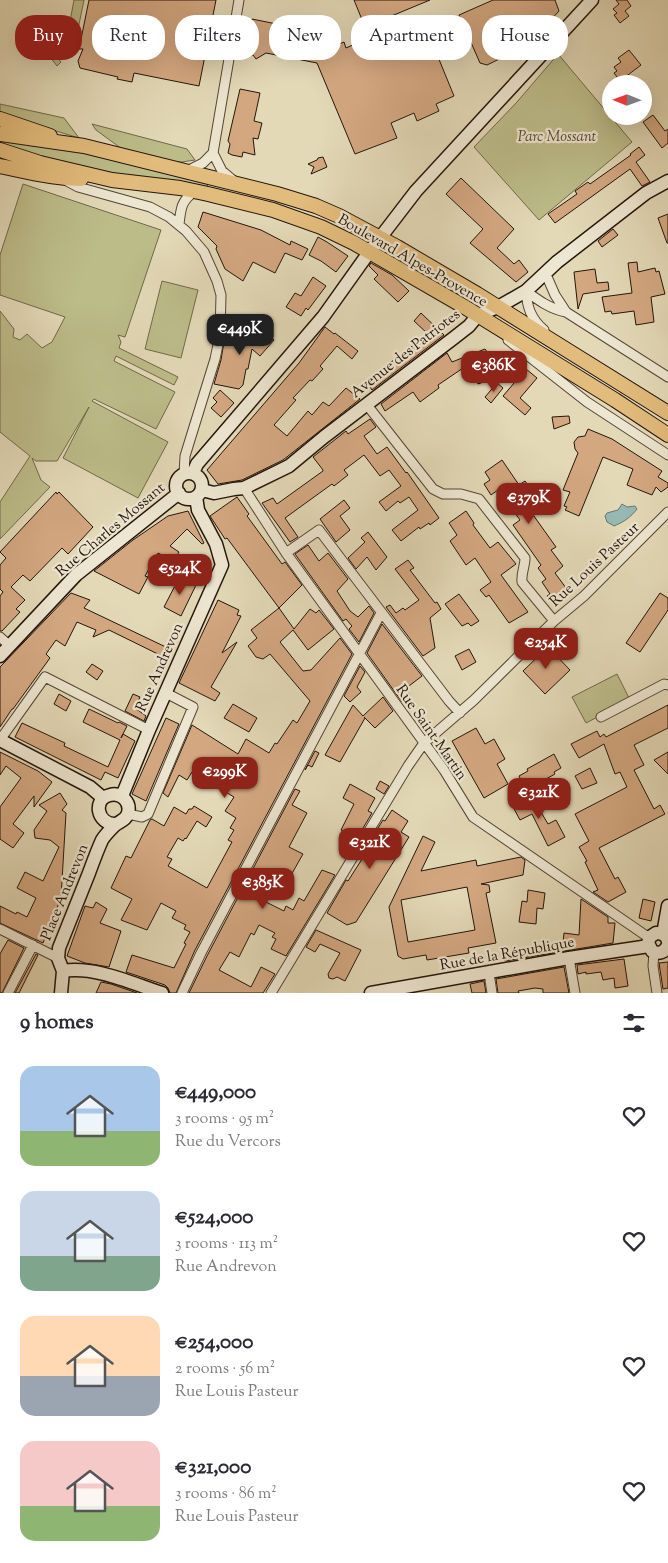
<!DOCTYPE html>
<html lang="en">
<head>
<meta charset="utf-8">
<style>
  :root { --surface:#fff; --page:#f2f2f3; --text:#2b2b33; --muted:#7c7c81; --accent:#8f2418 }
  body { margin:0; font-family:"Sorts Mill Goudy",serif; background:var(--page); color:var(--text); height:100vh; display:flex; flex-direction:column; font-size:19px; white-space:nowrap }
  * { box-sizing:border-box; margin:0 }
  p { font-size:16px; color:var(--muted) }
  .icon { flex:none; width:28px; height:28px; fill:none; stroke:currentColor; stroke-width:2; stroke-linecap:round; stroke-linejoin:round }
  .map { position:relative; height:993px; overflow:hidden }
  .sheet { display:flex; flex-direction:column; background:var(--surface); flex:1 }
  .sheet>* { flex:none }
  .banner { position:absolute; left:15px; top:15px; width:639px; height:45px; display:flex; gap:10px }
  .needle { width:32px; rotate:271deg }
  .buttons { position:absolute; left:602px; top:75px; display:grid; gap:10px }
  .buttons a { display:grid; place-items:center; width:50px; height:50px; border-radius:50%; background:var(--surface); box-shadow:0 5px 20px #0002; font-size:25px }
  .price { position:absolute; translate:-50% -42px; padding:0 11px; border-radius:10px; background:var(--accent); color:#fff; font-size:16px; line-height:32px; filter:drop-shadow(0 1px 2px #0008) }
  .price::after { content:''; position:absolute; left:50%; top:30px; width:15px; height:11px; margin-left:-8px; background:inherit; clip-path:polygon(0 0,100% 0,50% 100%) }
  .price.active { background:#222; color:#fff }
  ul { padding:0; list-style:none }
  li { display:flex; align-items:center; gap:15px; height:125px; padding:0 20px }
  li span { display:grid; place-items:center; flex:none; width:140px; height:100px; border-radius:15px; color:#555 }
  li>.icon { margin-inline-start:auto }
  span .icon { width:60px; height:60px; fill:#fffc; stroke-width:1 }
  li b { font-size:21px }
  h2 { display:flex; justify-content:space-between; align-items:center; height:60px; padding:0 20px; font-size:21px }
  .pill { padding:0 18px; border-radius:20px; background:var(--surface); box-shadow:0 5px 20px #0002; font-size:18px; line-height:45px }
  .pill.active { background:var(--accent); color:#fff }
  .map>svg:first-child { display:block }
  .green { fill:#bcbc89; stroke:#70684a }
  .water { fill:#96b9b3; stroke:#697770 }
  .building { fill:#d3a881; stroke:#25150b; fill-rule:evenodd }
  .lines { fill:none; stroke-linecap:round; stroke-linejoin:round }
  .street-casing { stroke:#544636; stroke-width:11 }
  .secondary-casing { stroke:#25150b; stroke-width:15 }
  .primary-casing { stroke:#25150b; stroke-width:16 }
  .street { stroke:#ede6d0; stroke-width:9 }
  .secondary { stroke:#ede6d0; stroke-width:12 }
  .primary { stroke:#e2bc7c; stroke-width:14 }
  .labels { text-anchor:middle; stroke-width:4.5; stroke-linejoin:round; paint-order:stroke }
  .park-label { font-size:15px; font-style:italic; fill:#524731; stroke:#ede6d0 }
  .street-label { font-size:15px; fill:#25150b; stroke:#ede6d0 }
</style>
</head>
<body>
<div class="map">
<svg width="668" height="993" viewBox="0 0 668 993">
  <rect width="100%" height="100%" fill="#e3d9b7"/>
  <filter id="stains"><feTurbulence type="fractalNoise" baseFrequency=".004" numOctaves="4"/><feColorMatrix values="0 0 0 0 .2 0 0 0 0 .09 0 0 0 0 .02 0 0 0 .5 -.17"/></filter>
  <radialGradient id="worn" r=".72"><stop offset=".6" stop-color="#630" stop-opacity="0"/><stop offset="1" stop-color="#630" stop-opacity=".3"/></radialGradient>
  <path class="green" d="M74 0H84L77 34 68 32Z
    M33 34 40 36 61 62 57 66 37 40 32 39Z
    M558 54 632 142 539 220 474 147 517 102Z
    M0 104 64 118 79 138 0 114Z
    M92 124 187 149 195 160 182 162H170L122 149 96 130Z
    M0 139 85 153 208 184 207 187 95 171 0 146Z
    M23 184 161 230 125 337 118 335 121 342 119 348 178 377 174 385 116 356 114 361 175 392 156 429 94 399 92 401 168 442 138 498 63 458 89 407 57 461H36L32 458 41 480 50 487 0 539V502L30 456 0 432V311L14 329 13 337 20 340 27 334 42 348 52 342 65 317 0 295V255Z
    M162 281 198 290 181 358 145 349Z
    M617 674 630 700 586 723 572 697Z"/>
  <path class="water" d="M622 504 627 507 635 506 637 509C631 517 624 522 614 526L607 522 605 516 607 513 618 510Z"/>
  <path class="building" d="M89 0H216L199 86 134 73 132 82 117 79 118 77 80 68 78 61 83 49H79Z
    M354 0H430L365 27Z
    M493 0H555L559 11 528 45 487 65 480 63 459 15Z
    M616 0H627L631 6 625 11 629 16 620 23 614 15 617 13 613 9 619 4Z
    M252 19 316 32 312 56 344 42 346 48 357 43 359 48 386 37 390 45 427 30 454 96 436 104 439 111 417 121 414 113 391 123 397 138 355 154 317 63 266 53 256 59 253 55 244 53Z
    M629 50 641 65 620 81 614 73 617 71 614 67 621 62 618 58Z
    M240 89 260 93 254 121 262 123 258 139 253 138 255 155 243 152 242 157 232 155 228 153 230 144 228 141Z
    M653 115 665 131 668 129V143L662 148 643 122Z
    M639 147 645 155 636 162 650 182 642 186 630 169 555 223 548 214 577 194 575 191 588 182 590 184 631 155 630 154Z
    M323 157 327 167 311 174 314 167 308 164 317 160 318 158Z
    M461 178 514 229 497 248 514 264 519 260 528 272 516 282 470 243 483 229 446 194Z
    M203 212 261 230 290 245 291 241 308 249 302 260 285 253 275 273 253 262 243 281 225 269 216 249 217 246 198 227Z
    M668 214V243H667L658 218Z
    M613 229 618 235 602 247 598 241Z
    M318 237 327 242 348 256 336 272 321 261 309 255Z
    M637 262 638 272 655 268 656 272 659 271 665 294 651 297 654 322 636 325 634 311 612 314 611 311 605 312 602 297 632 293 628 263Z
    M371 263 392 275 409 291 398 302 374 279 378 275 369 266Z
    M595 269 597 283 608 282 609 290 583 294 578 309 574 272Z
    M313 277 326 286 308 310 306 308 301 316 286 307 295 293 301 296Z
    M421 313 444 335 372 390 366 381 428 334 414 321Z
    M255 323 274 340 260 356 252 349 248 369H246L243 385 239 389 214 384 221 360 226 330 237 340Z
    M325 327 334 334 335 333 358 351 352 359 337 346 320 366 323 369 312 381 310 380 293 398 296 400 274 425 287 436 308 411 312 415 323 402 329 406 346 388 360 399 283 460 242 480 218 484 207 470 299 363Z
    M485 349 487 352 479 358 489 380 478 384 469 364 438 385 439 388 420 402 413 392 385 411 381 404 447 353 452 362Z
    M526 369 537 378 520 398 531 408 525 415 503 396Z
    M497 383 503 388 491 403 485 397Z
    M220 390 234 403 221 417 211 408 217 402 213 398Z
    M569 416 570 423 554 429 552 417Z
    M370 419 376 427 364 436 377 454 387 447 406 473 407 472 439 518 430 525 429 523 420 529 419 527 401 541 392 530 418 510 409 497 400 503 398 501 386 511 379 502 401 486 389 470 380 476 364 455 344 470 348 475 334 486 332 484 285 518 298 537 290 542 262 503 273 498 277 504 323 471V470L313 457 346 431 348 434Z
    M588 429 612 439 662 471 658 477 668 483V487L661 492 656 487 652 495 627 485 633 469 603 457 579 516 565 510 567 507 564 506 570 492 563 490 578 453 575 449 574 442 578 437 585 436Z
    M502 460 519 485 525 481 542 504 531 512 556 547 551 550 563 566 555 573 569 592 553 604 547 596 550 594 542 582 546 579 538 568 541 565 513 525 520 520 498 490 491 495 484 484 490 480 485 472Z
    M56 492 57 494 59 492 93 527 68 554 62 548 30 581 23 575 11 587 25 600 16 609 20 612 2 631H0V596L3 592 0 589V565L6 558 0 552Z
    M237 497 249 514 247 516 282 564 285 562 302 585 279 608 227 538 225 539 210 516Z
    M344 500 350 508 340 516 350 530 336 542 320 519Z
    M188 511 204 543 202 544 187 529 170 546 179 552 174 561 158 553 145 576 148 577 139 594 94 571 133 540 168 516Z
    M466 511 474 523 473 525 490 548 498 542 516 564 501 575 528 612 509 623 489 595 486 597 480 590 491 582 475 558 466 565 450 541 457 535 449 523Z
    M368 532 387 557 376 570 367 557 356 569 348 558 365 542 361 538Z
    M308 545 319 561 328 553 348 579 337 591 350 611 358 617 369 606 374 613 359 642 349 629 352 626 346 619 343 621 295 554Z
    M408 560 414 568 410 570 435 603 437 602 441 609 430 618 435 648 423 656 386 607 390 605 396 613 403 608 405 610 419 600 395 569Z
    M180 576 196 585 181 616 164 607Z
    M71 593 90 600 84 608 170 649 166 658 109 630 93 637 96 630 77 622 65 646 56 640 46 654 50 658 13 709H12L0 727V667Z
    M660 593 668 598V610L640 652 626 643Z
    M459 594 479 621 471 626 468 623 462 626 445 604Z
    M218 600 239 610 237 615 241 616 222 653 237 642 211 687 220 693 215 701 179 683Z
    M279 608 294 629 310 609 316 613 319 610 334 629 308 650 293 630 280 642 303 671 311 670 340 638 352 654 195 950 176 993H170L168 988 165 985 126 972 132 955 174 968 186 944 184 943 190 932 184 929 186 925 172 918 176 911 161 903 147 930 121 920 132 899 111 888 126 856 131 858 150 820 152 819 164 826 174 807 186 814 189 809H192L194 806 212 817 206 827 197 821 186 839 185 838 183 841 178 838 167 857 172 859 168 866 207 888 232 842 228 840 234 830 230 828 236 818 225 811 234 797 192 772 187 780 179 775 168 797 163 793 192 725 238 754 246 739 269 753 275 743 277 744 293 720 297 723 310 701 270 654 263 659 256 657 248 646 257 638 251 630Z
    M382 624 422 676 405 689 410 695 402 702 367 653Z
    M548 647 570 670 545 694 523 671Z
    M469 649 476 662 462 670 455 656Z
    M92 664 103 671 97 680 86 672Z
    M360 666 365 672 357 687 361 692 350 702 344 696Z
    M59 694 71 701 66 711 54 704Z
    M133 694 140 697 135 708 146 716 144 721 125 711Z
    M383 697 393 711 375 728 364 717 365 718 340 762 325 755 353 705 363 716Z
    M233 704 257 718 249 732 224 718Z
    M668 705V728L634 745 644 765 634 770 654 809 660 805 665 814 599 848 615 879 618 877 626 892 608 902 593 892 598 890 585 862 587 861 579 847 589 841 575 814 627 787 620 772 615 774 604 744 579 758 571 744 597 731 600 737 604 734 606 737Z
    M89 709 118 723 119 722 127 726 121 738 123 734 135 741 118 778 105 772 101 780 15 737 22 723 65 743 64 746 108 767 120 740 83 722Z
    M166 718 179 724 146 801 132 794Z
    M476 728 485 744 494 739 505 759 497 764 508 784 484 798 452 741Z
    M315 751 319 753 312 767 308 765 305 770Z
    M0 752 38 771 52 782 34 807V796L13 824 24 833 13 848 0 839V807L21 778 6 766 0 775Z
    M668 752V774L654 760Z
    M554 754 561 768 554 772 555 774 526 790 519 776 528 771 527 769Z
    M590 768 597 783 582 789 575 776Z
    M380 781 389 786 384 794 376 789Z
    M350 784 375 798 368 811 372 813 357 838 341 830 354 804 343 798Z
    M295 789 300 791 292 805 307 813 289 847 303 854 290 877 281 872 276 882 273 881 262 900 284 911 286 906 293 910 299 898 304 901 322 870 335 875 286 956 271 949 276 939 272 937 275 933 259 925 254 935 251 933 239 957 230 952 219 970 251 987 261 967 275 974 263 993H189L207 956Z
    M60 793 67 804 62 810 66 813 61 898 43 943 0 923V906L16 914 17 912 27 917 36 898 17 888 25 872 43 881 59 847 50 840 35 838 34 830 47 811 39 805Z
    M531 795 548 824 556 820 565 837 548 846 532 814 520 820 512 805Z
    M392 810 408 821 401 832 409 837 356 922 347 925 327 913 346 880 348 881 371 845 368 844 383 820 385 821Z
    M423 836 435 842 421 871 476 860 477 866 521 857 525 860 523 875 481 884 489 885 490 892 486 893 496 943 468 948 469 953 427 960 426 955 403 959 398 956 389 907ZM467 887 475 930 408 942 401 900Z
    M528 890 545 893 543 909 537 908 536 924 519 922 522 901 527 902Z
    M581 899 608 917V923H615L613 943 505 961 504 959 513 958 515 949 563 943 564 933 579 935Z
    M643 899 655 902 651 921 639 918Z
    M96 902 107 909 100 923 121 931 109 967 85 963 67 956 85 906 93 908Z
    M316 930 361 950 345 981 337 977 333 979 329 978 328 974 340 953 320 944 315 952 306 947Z
    M8 940 24 948 2 993H0V954Z
    M36 954 38 955 19 993H15Z
    M624 959 628 986 615 988 614 978 603 980 601 972 586 974V972L578 974 577 965Z
    M668 962V988L663 989 659 963Z
    M564 967 569 993H543V989L535 988 518 991 519 993H498L496 979Z
    M484 981 486 993H472L470 984Z
    M101 982 111 984 137 993H96Z"/>
  <g class="lines">
    <g class="street-casing">
      <path id="street" d="M213 153 222 171 235 182
        M187 171 203 163 213 153 239 0
        M65 180 78 187 150 207 169 217 186 231 204 252 217 281 221 295 220 335 215 359 185 456 184 474
        M179 224C181 208 181 201 195 191
        M544 273 548 279 555 295 566 312 668 377
        M526 291C527 307 531 319 544 330
        M526 291C538 300 550 309 566 312
        M508 340 587 402 668 455
        M367 405 433 489 443 494H461L479 499 525 558C525 566 521 573 522 582L554 621
        M244 488 286 553 444 770 473 817 645 935 650 937
        M286 553 319 530 449 701 460 713
        M0 637 9 645
        M601 717 664 684 668 685
        M0 740 45 677 149 730
        M128 814 142 817 148 814 193 707 166 693
        M0 929 58 958
        M654 952 653 966 657 993
        M569 958 575 993
        M489 973 492 993
        M8 993 33 945
        M182 993 201 953 381 613
        M271 993 408 766 424 743 474 700 554 621 584 596 668 512"/>
    </g>
    <g class="secondary-casing">
      <path id="secondary" d="M193 473 197 464 323 317 370 251 416 191 592 0
        M176 486a13 13 0 1 1 26 0a13 13 0 1 1-26 0Z
        M202 490 214 493 234 489 244 488 289 466 324 437 455 337 469 326 478 315 498 307 526 291 557 262 646 193 668 181
        M0 656 76 575 179 493
        M0 740 90 787 103 798
        M122 796 149 730 222 565 216 544 198 510 196 497
        M663 934 668 906
        M668 942C667 935 662 933 656 933L650 937 648 943 652 951C659 955 665 952 668 945
        M63 971C95 966 131 983 162 993
        M61 993 63 971 58 958 59 948C69 923 79 898 89 873 93 862 97 851 102 840 105 835 110 830 114 826 119 821 126 821 128 813 131 802 121 792 110 795 92 799 97 825 116 824
        M371 993 569 958 649 946"/>
    </g>
    <g class="primary-casing">
      <path id="primary" d="M0 119 50 136
        M0 134 84 146 277 194 316 206 339 216 397 247 477 294 668 413
        M0 150 40 163 112 180 180 188 208 194 273 210 321 227 354 243 463 306 615 400 668 435
        M0 166C27 172 53 178 81 179"/>
    </g>
    <use href="#street" class="street"/>
    <use href="#secondary" class="secondary"/>
    <use href="#primary" class="primary"/>
  </g>
  <g class="labels">
    <g class="park-label">
      <text x="557" y="141">Parc Mossant</text>
    </g>
    <g class="street-label">
      <text transform="translate(413 260) rotate(30)" y="5">Boulevard Alpes-Provence</text>
      <text transform="translate(405 353) rotate(-38)" y="5">Avenue des Patriotes</text>
      <text transform="translate(110 529) rotate(-40)" y="5">Rue Charles Mossant</text>
      <text transform="translate(594 564) rotate(-43)" y="5">Rue Louis Pasteur</text>
      <text transform="translate(159 667) rotate(-66)" y="5">Rue Andrevon</text>
      <text transform="translate(432 732) rotate(55)" y="5">Rue Saint-Martin</text>
      <text transform="translate(64 892) rotate(-68)" y="5">Place Andrevon</text>
      <text transform="translate(507 953) rotate(-10)" y="5">Rue de la République</text>
    </g>
  </g>
  <rect width="100%" height="100%" filter="url(#stains)"/>
  <rect width="100%" height="100%" fill="url(#worn)"/>
</svg>
<div class="buttons">
<a><svg class="needle" viewBox="-14 -14 28 28"><path d="M0-13l5 13h-10z" fill="#e53935"/><path d="M0 13l5-13h-10z" fill="#7c7c81"/></svg></a>
</div>
<b class="price active" style="left:240px;top:356px">€449K</b>
<b class="price" style="left:494px;top:393px">€386K</b>
<b class="price" style="left:529px;top:525px">€379K</b>
<b class="price" style="left:180px;top:596px">€524K</b>
<b class="price" style="left:546px;top:670px">€254K</b>
<b class="price" style="left:225px;top:799px">€299K</b>
<b class="price" style="left:539px;top:820px">€321K</b>
<b class="price" style="left:370px;top:870px">€321K</b>
<b class="price" style="left:263px;top:910px">€385K</b>
<div class="banner">
<a class="pill active">Buy</a>
<a class="pill">Rent</a>
<a class="pill">Filters</a>
<a class="pill">New</a>
<a class="pill">Apartment</a>
<a class="pill">House</a>
</div>
</div>
<section class="sheet">
<h2>9 homes<svg class="icon" aria-label="filters" viewBox="0 0 24 24"><path d="M4 7h16M4 17h16"/><circle cx="9" cy="7" r="2"/><circle cx="15" cy="17" r="2"/></svg></h2>
<ul>
<li><span style="background:linear-gradient(#a9c7e8 65%,#8fb573 0)"><svg class="icon" aria-label="home" viewBox="0 0 24 24"><path d="M3 11l9-7 9 7M6 9v11h12V9"/></svg></span><div><b>€449,000</b><p>3 rooms · 95 m²</p><p>Rue du Vercors</p></div><svg class="icon" aria-label="heart" viewBox="0 0 24 24"><path d="M12 20l-8-8c-3-5 5-10 8-4 3-6 11-1 8 4z"/></svg></li>
<li><span style="background:linear-gradient(#c9d6e8 65%,#7fa58c 0)"><svg class="icon" aria-label="home" viewBox="0 0 24 24"><path d="M3 11l9-7 9 7M6 9v11h12V9"/></svg></span><div><b>€524,000</b><p>3 rooms · 113 m²</p><p>Rue Andrevon</p></div><svg class="icon" aria-label="heart" viewBox="0 0 24 24"><path d="M12 20l-8-8c-3-5 5-10 8-4 3-6 11-1 8 4z"/></svg></li>
<li><span style="background:linear-gradient(#ffd9b3 60%,#9aa5b1 0)"><svg class="icon" aria-label="home" viewBox="0 0 24 24"><path d="M3 11l9-7 9 7M6 9v11h12V9"/></svg></span><div><b>€254,000</b><p>2 rooms · 56 m²</p><p>Rue Louis Pasteur</p></div><svg class="icon" aria-label="heart" viewBox="0 0 24 24"><path d="M12 20l-8-8c-3-5 5-10 8-4 3-6 11-1 8 4z"/></svg></li>
<li><span style="background:linear-gradient(#f6c9c9 65%,#8fb573 0)"><svg class="icon" aria-label="home" viewBox="0 0 24 24"><path d="M3 11l9-7 9 7M6 9v11h12V9"/></svg></span><div><b>€321,000</b><p>3 rooms · 86 m²</p><p>Rue Louis Pasteur</p></div><svg class="icon" aria-label="heart" viewBox="0 0 24 24"><path d="M12 20l-8-8c-3-5 5-10 8-4 3-6 11-1 8 4z"/></svg></li>
</ul>
</section>
</body>
</html>
